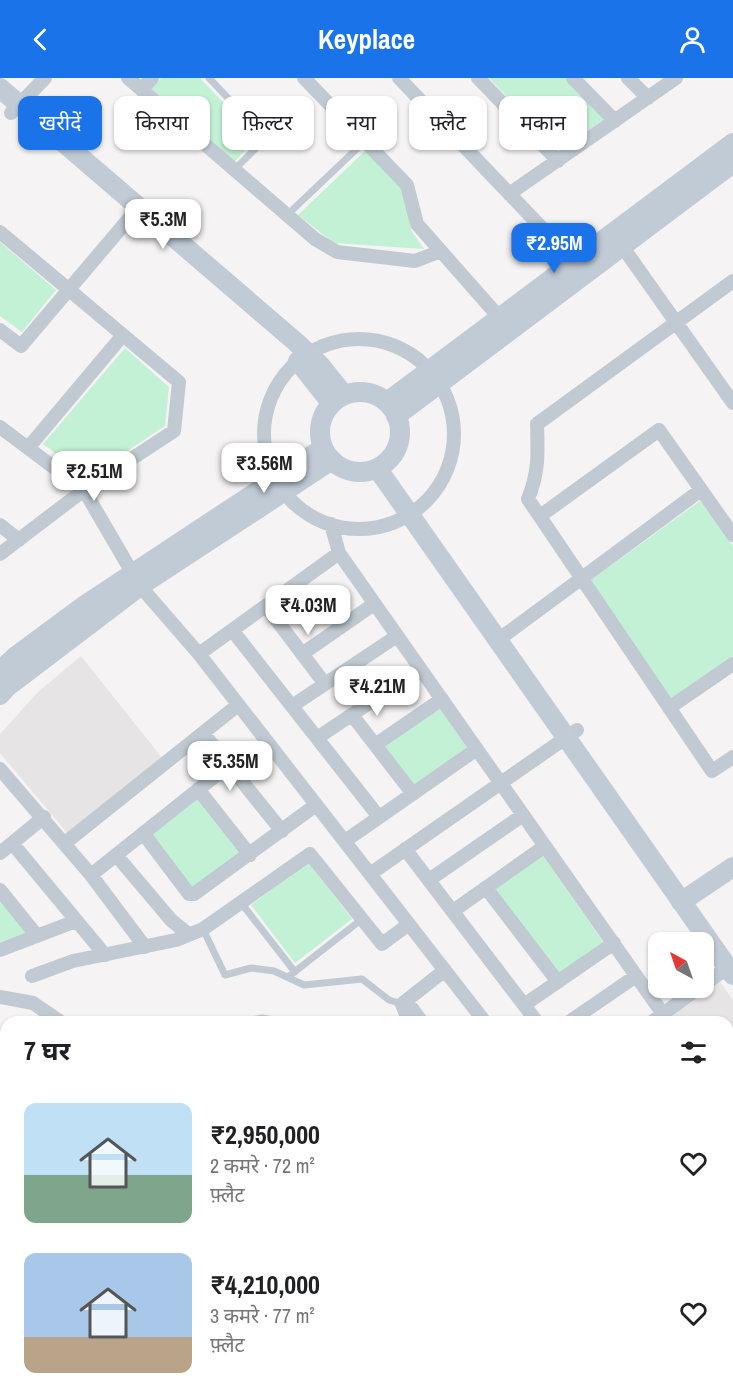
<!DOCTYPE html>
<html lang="hi">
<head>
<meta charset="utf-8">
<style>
  :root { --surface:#fff; --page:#f2f2f2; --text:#202124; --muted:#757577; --accent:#1a73e8 }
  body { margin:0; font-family:"Archivo Narrow","Noto Sans Devanagari",sans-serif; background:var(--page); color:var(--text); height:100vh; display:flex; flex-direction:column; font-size:22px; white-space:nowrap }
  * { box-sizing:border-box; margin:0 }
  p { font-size:20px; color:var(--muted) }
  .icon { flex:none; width:33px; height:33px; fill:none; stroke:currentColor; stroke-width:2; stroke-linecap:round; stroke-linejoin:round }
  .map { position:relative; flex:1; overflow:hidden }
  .drawer { position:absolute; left:0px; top:938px; width:734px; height:386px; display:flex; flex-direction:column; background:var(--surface); border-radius:18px 18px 0 0; box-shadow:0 2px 4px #0004 }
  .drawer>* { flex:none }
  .guide { position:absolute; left:18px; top:18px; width:698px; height:54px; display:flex; gap:12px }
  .needle { width:39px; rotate:320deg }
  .controls { position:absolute; left:648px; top:854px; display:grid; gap:12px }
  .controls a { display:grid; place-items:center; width:66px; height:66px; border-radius:12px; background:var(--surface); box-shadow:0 2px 4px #0004; font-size:30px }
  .price { position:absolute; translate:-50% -51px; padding:0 14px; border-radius:12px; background:#fff; color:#222; font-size:20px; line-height:39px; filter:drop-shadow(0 2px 3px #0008) }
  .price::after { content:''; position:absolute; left:50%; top:36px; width:18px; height:14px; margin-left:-9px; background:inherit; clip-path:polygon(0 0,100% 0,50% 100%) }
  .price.active { background:var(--accent); color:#fff }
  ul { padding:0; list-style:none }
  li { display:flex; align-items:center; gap:18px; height:150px; padding:0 24px }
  li span { display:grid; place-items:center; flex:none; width:168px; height:120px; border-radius:12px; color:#555 }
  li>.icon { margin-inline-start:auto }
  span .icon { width:72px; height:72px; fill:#fffc; stroke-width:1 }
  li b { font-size:26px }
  h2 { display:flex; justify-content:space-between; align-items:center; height:72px; padding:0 24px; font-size:26px }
  .pill { padding:0 21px; border-radius:12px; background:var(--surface); box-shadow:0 2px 4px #0004; font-size:21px; line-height:54px }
  .pill.active { background:var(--accent); color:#fff }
  header { display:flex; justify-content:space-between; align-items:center; height:78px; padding:0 24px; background:var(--accent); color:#fff; font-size:27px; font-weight:700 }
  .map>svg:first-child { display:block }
  .education { fill:#e6e4e5 }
  .green { fill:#c3f1d5 }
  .water { fill:#90daee }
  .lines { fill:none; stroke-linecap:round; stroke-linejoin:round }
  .lane { stroke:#c1cad2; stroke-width:7 }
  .street { stroke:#c1cad2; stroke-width:14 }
  .secondary { stroke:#c1cbd6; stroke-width:20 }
</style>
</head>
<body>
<header><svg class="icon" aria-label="back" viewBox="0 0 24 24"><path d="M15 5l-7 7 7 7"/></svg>Keyplace<svg class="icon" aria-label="person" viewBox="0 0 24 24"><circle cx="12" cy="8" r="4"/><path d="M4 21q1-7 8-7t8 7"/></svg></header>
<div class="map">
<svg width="733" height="1322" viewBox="0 0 733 1322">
  <rect width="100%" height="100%" fill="#f5f3f3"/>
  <path class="education" d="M81 578 163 681 68 756 0 675V656L38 614Z
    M720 904 733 922V1021L728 1025V944H664Z"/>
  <path class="green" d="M161 0H200L257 60 235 83 151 11Z
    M489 0H565L604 41 559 73Z
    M366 72 404 112 411 152 424 171 334 165 298 137Z
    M0 164 56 212 22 254 0 238Z
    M125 270 169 309 165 348 88 399 43 366Z
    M700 423 733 468V578L671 621 591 502Z
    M438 627 470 672 412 711 379 667Z
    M197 719 243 777 194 812 149 756Z
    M542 776 604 865 558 898 493 811Z
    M308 784 352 841 295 885 251 827Z
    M0 819 29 854 0 864Z
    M631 1317H707L711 1322H634Z"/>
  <path class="water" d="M6 1050V1134L0 1129V1058Z
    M234 1317H359L361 1322H240Z"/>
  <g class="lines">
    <path class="lane" d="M209 0 266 60 234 92
      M287 137 365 63
      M242 826 295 894
      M203 851 225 897 251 890 274 893 304 907 362 901 389 922 402 926
      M288 899 362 841
      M240 944 262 940 287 944"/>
    <path class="street" d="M128 0 315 161 337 174 415 183 441 173
      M304 0 407 107 417 146 499 239
      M399 0 580 190
      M478 0 558 83
      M573 0 615 43
      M628 0 648 20
      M142 11 152 0
      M11 35 45 0
      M509 116 676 0
      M0 154 179 304 174 353 84 412 0 476
      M622 168 733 325
      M733 203 537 346C538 374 539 395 528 421L712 693 733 679
      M0 252 21 268 132 137
      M264 356a95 95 0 1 1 190 0a95 95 0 1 1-190 0Z
      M0 349 84 412 140 508 199 576 485 944
      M28 370 123 257
      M540 438 659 352 733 457
      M331 446 339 475 663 936
      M0 447 19 462
      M266 528 325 606
      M232 552 379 739
      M498 562 701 412
      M199 576 339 475
      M302 576 374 526
      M292 628 397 558
      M669 630 733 586
      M352 637 413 716
      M203 655 282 753
      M317 660 420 591
      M375 667 442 621
      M0 691 91 797 145 869
      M198 711 250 777
      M143 755 189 816H194L316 727
      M345 763 477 671
      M12 765 105 877
      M65 765 238 627
      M405 771 537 944
      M0 775 44 739
      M116 777 171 842 188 856
      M370 796 577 652
      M91 797 229 687
      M429 802 523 737
      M486 810 558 904
      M0 812 37 858
      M453 833 545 768
      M0 872 76 843
      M32 898 73 883 176 862 203 851 310 776 382 866 409 846
      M704 907 728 889
      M0 919 33 925 61 944
      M407 924 422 944
      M524 927 614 865
      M409 944 402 926 445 892
      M569 944 636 898
      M652 944 700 909
      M0 1021 6 1013
      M728 1034 733 1030
      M0 1043 6 1035
      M728 1086 733 1082
      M728 1133 733 1129
      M728 1182 733 1178
      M728 1198 733 1205
      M728 1266 733 1274
      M14 1317 20 1322
      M351 1317 353 1322
      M402 1317 403 1322
      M434 1317 437 1322
      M579 1317 582 1322
      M627 1317 630 1322
      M179 1322 183 1317
      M553 1322 561 1317
      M726 1322 733 1317"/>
    <path class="secondary" d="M0 10 297 265 320 287 344 317
      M298 283 332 326
      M320 354a40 40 0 1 1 80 0a40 40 0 1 1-80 0Z
      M387 324 733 65
      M396 338 733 85
      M377 390 733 897
      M0 593 16 578 85 527 323 370
      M0 617 7 609 140 508 332 382
      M681 824 733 789
      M0 1151 6 1156
      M211 1317 217 1322"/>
  </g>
</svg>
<div class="controls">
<a><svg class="needle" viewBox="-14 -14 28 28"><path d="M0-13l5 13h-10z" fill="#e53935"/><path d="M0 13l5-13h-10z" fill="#757577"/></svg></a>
</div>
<b class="price" style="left:163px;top:172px">₹5.3M</b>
<b class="price active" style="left:554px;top:196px">₹2.95M</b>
<b class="price" style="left:264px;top:416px">₹3.56M</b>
<b class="price" style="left:94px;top:424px">₹2.51M</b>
<b class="price" style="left:308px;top:558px">₹4.03M</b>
<b class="price" style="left:377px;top:639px">₹4.21M</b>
<b class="price" style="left:230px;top:714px">₹5.35M</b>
<div class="guide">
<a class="pill active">खरीदें</a>
<a class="pill">किराया</a>
<a class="pill">फ़िल्टर</a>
<a class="pill">नया</a>
<a class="pill">फ़्लैट</a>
<a class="pill">मकान</a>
</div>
<section class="drawer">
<h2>7 घर<svg class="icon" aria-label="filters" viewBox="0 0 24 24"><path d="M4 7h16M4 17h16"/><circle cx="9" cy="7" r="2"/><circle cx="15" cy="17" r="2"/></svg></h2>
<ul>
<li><span style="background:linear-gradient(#bfe0f5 60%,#7fa58c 0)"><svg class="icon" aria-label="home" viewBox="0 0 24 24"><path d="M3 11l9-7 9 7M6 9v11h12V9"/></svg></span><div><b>₹2,950,000</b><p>2 कमरे · 72 m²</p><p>फ़्लैट</p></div><svg class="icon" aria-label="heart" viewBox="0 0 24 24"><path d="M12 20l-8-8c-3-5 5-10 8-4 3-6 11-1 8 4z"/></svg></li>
<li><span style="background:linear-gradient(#a9c7e8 70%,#b9a48a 0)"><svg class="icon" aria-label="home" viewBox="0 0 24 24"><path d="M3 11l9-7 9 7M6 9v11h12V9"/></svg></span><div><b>₹4,210,000</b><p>3 कमरे · 77 m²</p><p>फ़्लैट</p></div><svg class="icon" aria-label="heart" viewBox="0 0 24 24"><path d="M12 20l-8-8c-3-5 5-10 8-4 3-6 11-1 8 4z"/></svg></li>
</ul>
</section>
</div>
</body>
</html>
